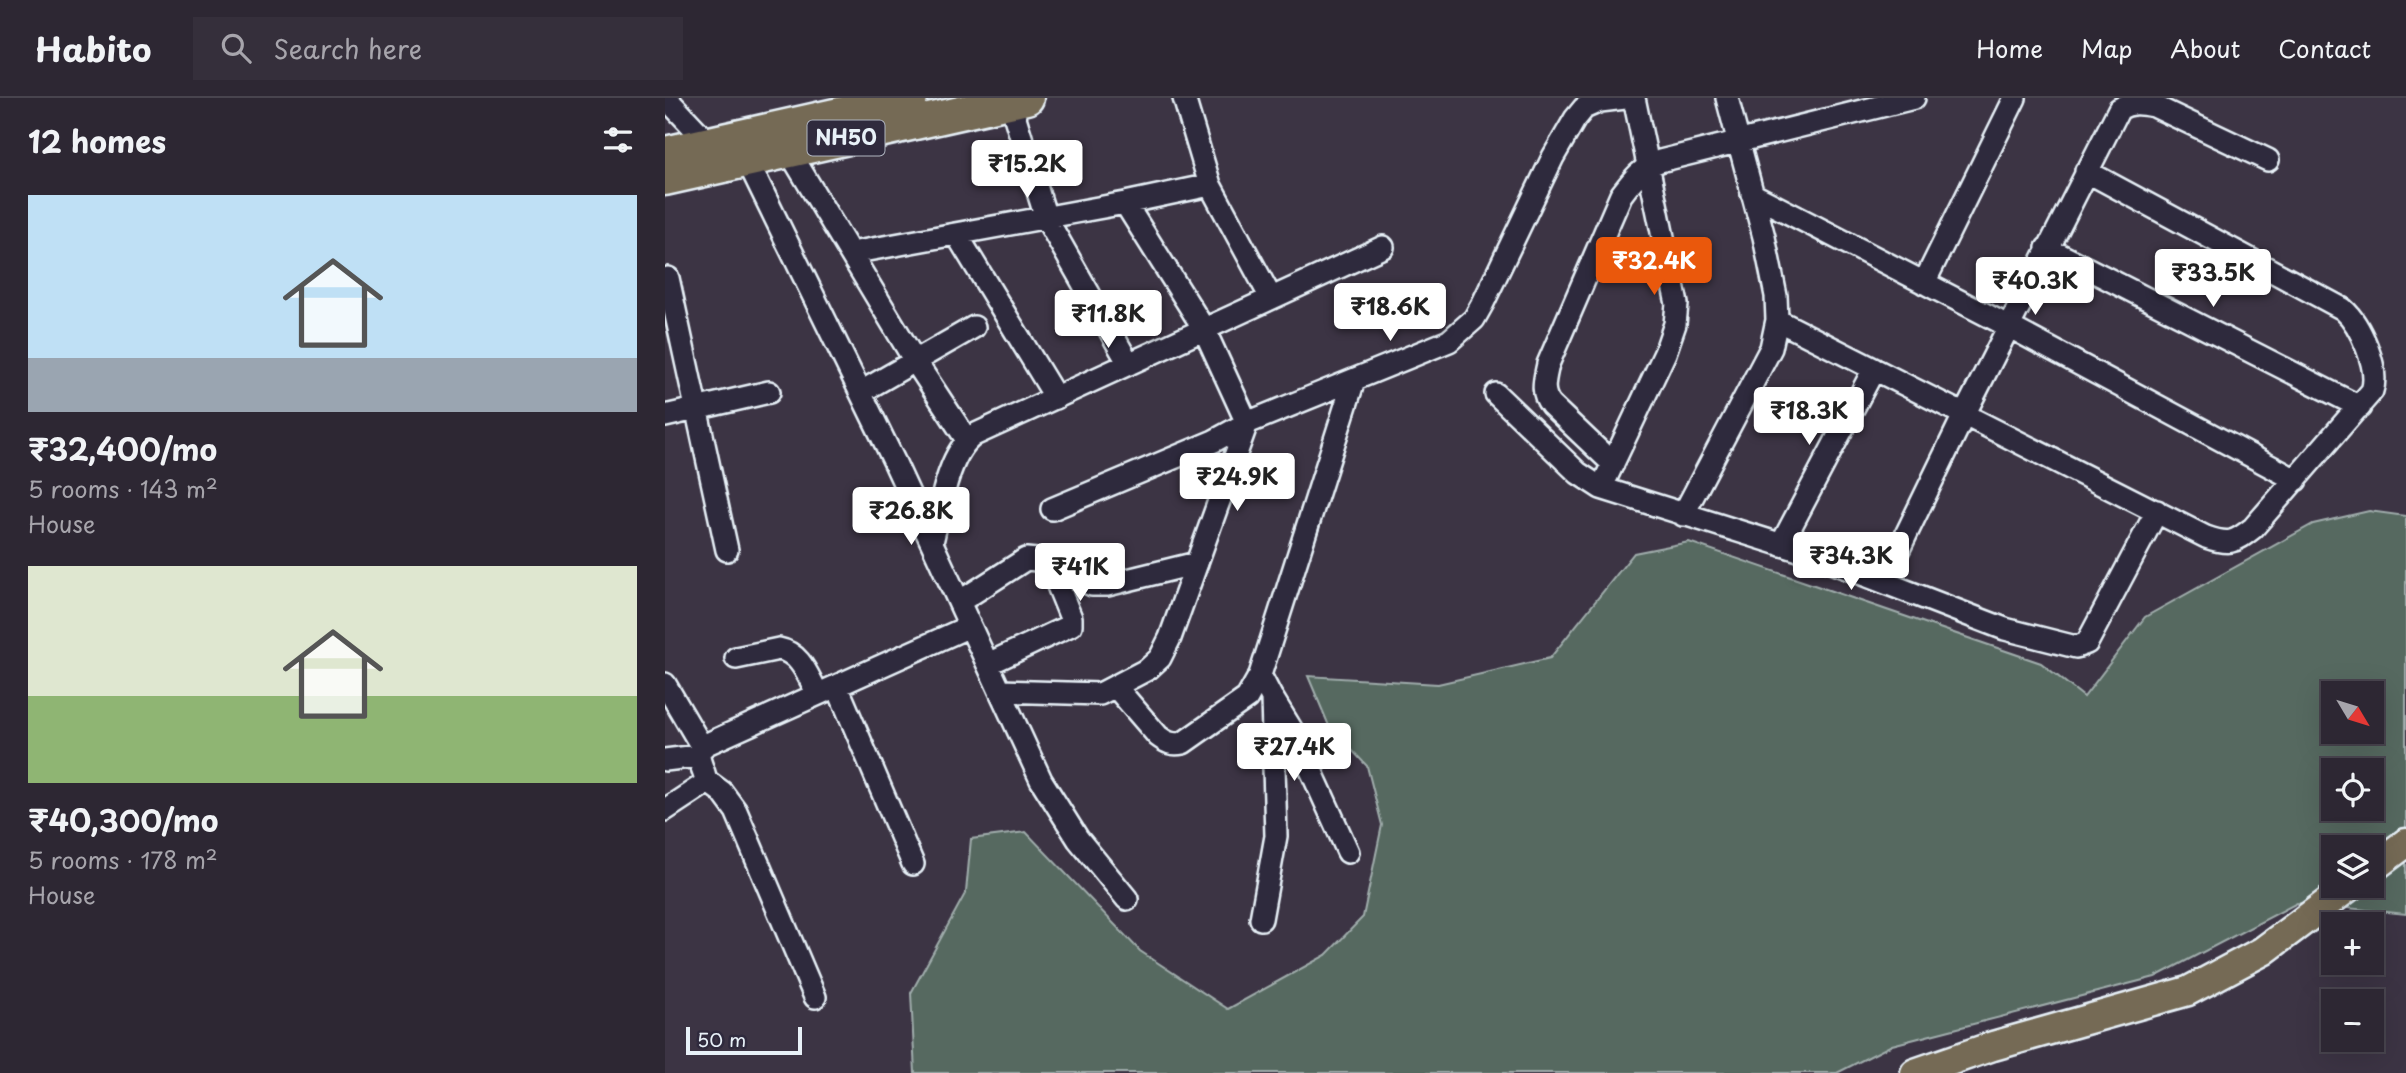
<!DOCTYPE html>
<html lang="en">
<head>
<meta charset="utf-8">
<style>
  :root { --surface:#2d2733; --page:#352f3b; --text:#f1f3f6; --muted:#a7a5ac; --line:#48444e; --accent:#ea580c }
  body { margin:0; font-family:"Playpen Sans",sans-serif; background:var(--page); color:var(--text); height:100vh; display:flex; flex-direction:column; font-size:26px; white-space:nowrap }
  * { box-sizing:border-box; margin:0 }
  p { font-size:23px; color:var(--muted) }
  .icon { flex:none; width:38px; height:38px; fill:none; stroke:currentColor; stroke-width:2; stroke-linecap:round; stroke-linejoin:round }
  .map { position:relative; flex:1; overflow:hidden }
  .side { display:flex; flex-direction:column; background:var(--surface); width:665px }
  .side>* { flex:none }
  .needle { width:46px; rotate:128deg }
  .controls { position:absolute; left:1656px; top:583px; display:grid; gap:14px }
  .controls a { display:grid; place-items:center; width:63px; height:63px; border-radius:0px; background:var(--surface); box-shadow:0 7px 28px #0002,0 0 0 2px var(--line); font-size:35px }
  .scale { position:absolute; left:21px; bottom:18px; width:116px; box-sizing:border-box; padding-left:7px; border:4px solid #e8f1f8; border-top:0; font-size:19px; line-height:24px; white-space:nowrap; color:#e8f1f8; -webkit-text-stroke:5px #2f2a3d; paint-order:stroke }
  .price { position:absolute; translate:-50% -60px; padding:0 16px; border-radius:7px; background:#fff; color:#222; font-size:23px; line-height:46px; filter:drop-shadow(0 2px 4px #0008) }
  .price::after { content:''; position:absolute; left:50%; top:42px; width:21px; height:16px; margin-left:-10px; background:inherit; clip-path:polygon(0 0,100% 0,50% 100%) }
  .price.on { background:var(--accent); color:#fff }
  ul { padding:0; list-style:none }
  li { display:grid; align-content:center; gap:14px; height:371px; padding:0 28px }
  li span { display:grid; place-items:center; height:217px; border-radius:0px; color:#555 }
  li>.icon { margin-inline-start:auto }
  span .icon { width:126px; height:126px; fill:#fffc; stroke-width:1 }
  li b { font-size:30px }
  h2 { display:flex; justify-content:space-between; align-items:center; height:84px; padding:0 28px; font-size:30px }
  header { display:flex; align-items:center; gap:42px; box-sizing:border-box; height:98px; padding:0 35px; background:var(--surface); border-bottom:2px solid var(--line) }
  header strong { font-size:33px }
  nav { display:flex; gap:38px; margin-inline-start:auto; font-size:24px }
  .search { width:490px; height:63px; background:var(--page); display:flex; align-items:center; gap:18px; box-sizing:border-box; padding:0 24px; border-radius:0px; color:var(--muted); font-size:26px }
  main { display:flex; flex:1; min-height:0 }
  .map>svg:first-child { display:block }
  .green { fill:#576961; stroke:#a0adac; stroke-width:2; fill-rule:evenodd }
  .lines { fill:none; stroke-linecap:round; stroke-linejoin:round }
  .minor-casing { stroke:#e8f1f8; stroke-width:26 }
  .major-casing { stroke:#e8f1f8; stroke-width:33 }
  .highway-casing { stroke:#e8f1f8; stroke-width:37 }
  .minor { stroke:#2f2a3d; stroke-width:21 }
  .major { stroke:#756a55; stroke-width:28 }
  .highway { stroke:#756a55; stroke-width:32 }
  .labels { text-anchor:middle; stroke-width:5; stroke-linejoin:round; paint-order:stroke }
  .shield { fill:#2f2a3d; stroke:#b0b5c0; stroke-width:2 }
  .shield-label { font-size:21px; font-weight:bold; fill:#e8f1f8 }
</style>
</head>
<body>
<header>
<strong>Habito</strong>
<div class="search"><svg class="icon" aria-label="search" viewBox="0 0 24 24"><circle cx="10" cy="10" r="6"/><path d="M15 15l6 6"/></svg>Search here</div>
<nav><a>Home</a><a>Map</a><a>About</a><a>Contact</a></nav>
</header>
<main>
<section class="side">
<h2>12 homes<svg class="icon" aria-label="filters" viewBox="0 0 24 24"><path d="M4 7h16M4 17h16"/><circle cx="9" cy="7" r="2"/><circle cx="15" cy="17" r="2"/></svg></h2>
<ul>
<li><span style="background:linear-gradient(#bfe0f5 75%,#9aa5b1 0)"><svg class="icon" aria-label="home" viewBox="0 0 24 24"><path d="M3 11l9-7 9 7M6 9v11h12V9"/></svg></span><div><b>₹32,400/mo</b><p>5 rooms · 143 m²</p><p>House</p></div></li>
<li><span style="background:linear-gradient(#dfe7d0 60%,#8fb573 0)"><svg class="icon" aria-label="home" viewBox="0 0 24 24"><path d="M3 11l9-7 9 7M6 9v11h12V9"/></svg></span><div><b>₹40,300/mo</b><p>5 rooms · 178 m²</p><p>House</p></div></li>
</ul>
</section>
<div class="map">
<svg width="1741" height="975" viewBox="0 0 1741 975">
  <rect width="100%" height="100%" fill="#3c3444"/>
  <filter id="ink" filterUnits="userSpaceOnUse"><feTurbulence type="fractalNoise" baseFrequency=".0143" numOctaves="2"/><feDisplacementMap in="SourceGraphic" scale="14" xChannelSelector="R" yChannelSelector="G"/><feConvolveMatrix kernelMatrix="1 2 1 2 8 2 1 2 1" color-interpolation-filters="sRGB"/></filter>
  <g filter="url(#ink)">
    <path class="green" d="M1704 413 1741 418V816L1632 805 1490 879 1227 947 1172 975H250L246 895 301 794 306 741 361 734 475 853 563 911 661 857 698 819 717 727 702 668 664 628 643 578 773 586 885 560 969 455 1024 444 1376 565 1419 599 1480 519 1648 426ZM1668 595H1706V634H1668ZM1668 672H1706V710H1668ZM1668 749H1706V788H1668Z"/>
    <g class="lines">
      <g class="minor-casing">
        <path id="minor" d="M1 0 50 52
          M344 0 381 120 464 266
          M519 0 545 87 606 200
          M124 53 250 263 302 342
          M82 62 229 363 376 682 413 741 462 801
          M1087 96 1343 228 1631 382
          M292 137 391 300
          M1382 150 1695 309
          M186 155 460 105 545 87
          M3 180 62 452
          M1259 185 1350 0
          M1112 222 1541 439C1564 447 1569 445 1588 430L1707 293C1715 271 1695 226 1678 211L1421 73
          M196 294 309 229
          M831 296 913 375 936 390 1140 454 1340 531 1411 549 1422 545 1492 413
          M0 318 104 294
          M948 366 886 307C875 294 880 281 883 266L956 97C968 81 976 70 995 63L1249 0
          M942 378 1000 255 1010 226 1012 206 969 0
          M387 411 549 343 582 325 784 243 809 221 818 205 888 59 910 21 919 10 935 3 960 0
          M1018 417 1106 250 1112 222 1111 198 1099 139 1062 0
          M267 444C275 413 282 356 309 337L718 149
          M1116 447 1209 271
          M1218 484 1299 317 1454 11C1466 4 1475 5 1489 8L1603 62
          M294 504 361 461 372 462 427 487H442L532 465
          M71 560 114 551C136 555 143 579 153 596
          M323 566 406 527V520L385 468
          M595 577 607 600 611 738 596 821
          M0 586 37 649
          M172 588 248 766
          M450 588 493 638C502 645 507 647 518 645L582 600 595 577 689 282
          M335 593 435 596 483 571 495 560 505 540 582 325 539 231 460 105
          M608 601 630 637 683 754
          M0 662 33 658
          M42 683 57 694 71 713 150 899
          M0 712 41 685C41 670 25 657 42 646L305 528"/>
      </g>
      <g class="major-casing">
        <path id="major" d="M1706 771 1741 745
          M1250 975 1328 948 1523 893 1598 853 1685 788"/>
      </g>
      <g class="highway-casing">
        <path id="highway" d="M0 55 246 0
          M0 81 362 0"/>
      </g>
      <use href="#minor" class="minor"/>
      <use href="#major" class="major"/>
      <use href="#highway" class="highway"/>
    </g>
  </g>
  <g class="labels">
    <rect class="shield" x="142.5" y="22.5" width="77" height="35" rx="5"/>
    <g class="shield-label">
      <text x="181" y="47">NH50</text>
    </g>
  </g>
</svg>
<div class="controls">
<a><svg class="needle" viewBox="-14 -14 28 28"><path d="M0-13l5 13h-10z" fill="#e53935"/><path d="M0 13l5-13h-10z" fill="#a7a5ac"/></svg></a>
<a><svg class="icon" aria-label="locate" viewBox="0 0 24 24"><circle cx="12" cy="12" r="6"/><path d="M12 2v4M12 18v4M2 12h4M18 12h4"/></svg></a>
<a><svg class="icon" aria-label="layers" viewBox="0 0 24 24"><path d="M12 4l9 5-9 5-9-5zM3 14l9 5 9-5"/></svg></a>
<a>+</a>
<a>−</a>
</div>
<div class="scale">50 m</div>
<b class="price" style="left:362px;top:102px">₹15.2K</b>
<b class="price on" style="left:989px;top:199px">₹32.4K</b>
<b class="price" style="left:1548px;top:211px">₹33.5K</b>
<b class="price" style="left:1370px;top:219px">₹40.3K</b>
<b class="price" style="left:725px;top:245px">₹18.6K</b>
<b class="price" style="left:443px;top:252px">₹11.8K</b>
<b class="price" style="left:1144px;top:349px">₹18.3K</b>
<b class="price" style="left:572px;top:415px">₹24.9K</b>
<b class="price" style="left:246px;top:449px">₹26.8K</b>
<b class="price" style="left:1186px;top:494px">₹34.3K</b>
<b class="price" style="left:415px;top:505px">₹41K</b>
<b class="price" style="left:629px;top:685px">₹27.4K</b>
</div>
</main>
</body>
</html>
